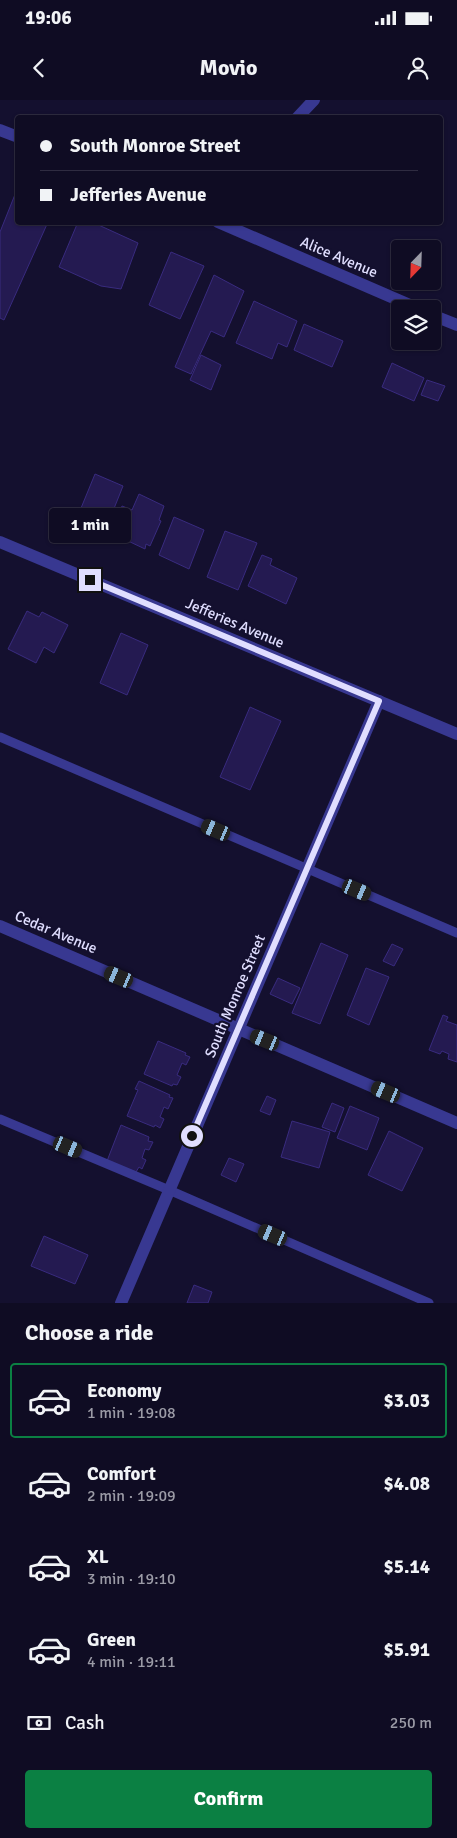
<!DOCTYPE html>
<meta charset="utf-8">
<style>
:root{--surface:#0f0c23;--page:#1d1a30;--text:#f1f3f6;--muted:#9b9ba6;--line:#2f2c41;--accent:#0b8043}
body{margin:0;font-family:Signika,sans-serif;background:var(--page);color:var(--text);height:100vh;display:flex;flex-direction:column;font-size:19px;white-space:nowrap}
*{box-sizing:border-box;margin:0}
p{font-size:16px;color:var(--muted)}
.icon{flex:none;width:28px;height:28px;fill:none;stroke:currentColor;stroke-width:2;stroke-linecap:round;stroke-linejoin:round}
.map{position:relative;height:1203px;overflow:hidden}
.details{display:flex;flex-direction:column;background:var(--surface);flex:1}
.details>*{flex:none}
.hud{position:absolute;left:15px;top:15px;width:428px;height:110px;border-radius:5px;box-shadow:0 1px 4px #0004,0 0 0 1px var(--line);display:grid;align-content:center;height:110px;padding:0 25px;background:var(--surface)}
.needle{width:32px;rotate:203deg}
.tools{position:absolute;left:391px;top:140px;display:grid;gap:10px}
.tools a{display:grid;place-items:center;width:50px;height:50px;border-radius:5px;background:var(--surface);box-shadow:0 1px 4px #0004,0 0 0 1px var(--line);font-size:25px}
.end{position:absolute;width:22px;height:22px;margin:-11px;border:6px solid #e0deff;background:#111;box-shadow:0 0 0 2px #111}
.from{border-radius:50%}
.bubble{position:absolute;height:35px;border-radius:5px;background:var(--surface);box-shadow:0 1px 4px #0004,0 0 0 1px var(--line);font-size:16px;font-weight:700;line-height:35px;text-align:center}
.car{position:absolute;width:15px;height:30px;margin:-15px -8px;border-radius:6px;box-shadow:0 0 4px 1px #0007;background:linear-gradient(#222 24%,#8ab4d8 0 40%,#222 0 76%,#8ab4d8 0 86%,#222 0)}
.hud b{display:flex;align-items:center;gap:18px;height:48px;font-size:19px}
.hud b+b{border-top:1px solid var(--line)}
.hud i{width:12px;height:12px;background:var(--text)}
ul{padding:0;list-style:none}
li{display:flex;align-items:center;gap:15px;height:75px;margin:0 10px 8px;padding:0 15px;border:2px solid transparent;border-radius:5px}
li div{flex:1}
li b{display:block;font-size:19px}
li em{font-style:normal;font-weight:700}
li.active{border-color:var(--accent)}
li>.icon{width:45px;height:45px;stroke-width:1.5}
h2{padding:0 25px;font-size:22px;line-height:60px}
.pay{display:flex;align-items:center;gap:12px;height:55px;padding:0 25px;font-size:19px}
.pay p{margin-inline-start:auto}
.primary-button{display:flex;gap:10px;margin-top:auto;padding:10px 25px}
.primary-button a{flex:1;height:58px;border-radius:5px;background:var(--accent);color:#fff;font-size:20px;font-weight:700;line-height:58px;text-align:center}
.status{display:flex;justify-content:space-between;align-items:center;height:35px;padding:0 25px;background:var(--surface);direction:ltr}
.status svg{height:14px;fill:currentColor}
header{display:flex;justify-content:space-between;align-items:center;height:65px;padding:0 25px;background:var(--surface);font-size:22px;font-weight:700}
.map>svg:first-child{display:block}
</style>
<div class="status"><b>19:06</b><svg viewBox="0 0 49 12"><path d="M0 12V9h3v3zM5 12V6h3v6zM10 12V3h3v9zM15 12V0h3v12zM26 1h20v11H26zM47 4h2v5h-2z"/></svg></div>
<header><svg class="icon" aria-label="back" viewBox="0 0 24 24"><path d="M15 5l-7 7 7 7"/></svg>Movio<svg class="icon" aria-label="person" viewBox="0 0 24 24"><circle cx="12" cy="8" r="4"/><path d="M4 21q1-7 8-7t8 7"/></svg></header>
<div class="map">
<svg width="457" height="1203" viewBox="0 0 457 1203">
<rect width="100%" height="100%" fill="#14102f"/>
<!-- building -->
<g fill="#241a51" stroke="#392b7f">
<path d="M16,92L18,122H48L4,220L0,218V132Z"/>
<path d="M78,122H92L138,143L121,189L101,186L59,167Z"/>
<path d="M171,152L204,166L180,219L149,205Z"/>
<path d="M214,175L244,191L224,237L211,231L191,274L175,267Z"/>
<path d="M254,201L297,221L287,247L278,243L272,259L236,243Z"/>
<path d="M304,224L343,241L332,267L294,250Z"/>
<path d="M201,255L221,265L211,290L190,280Z"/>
<path d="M392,263L424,278L414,301L382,287Z"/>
<path d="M427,280L445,286L438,301L421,295Z"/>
<path d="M95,374L123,386L107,426L103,424L101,429L82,421L84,416L79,413Z"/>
<path d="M139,394L164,406L159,420L161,421L150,446L146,444L145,449L126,440L127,435L113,428L122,406L132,410Z"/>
<path d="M174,417L204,430L189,469L159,455Z"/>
<path d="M225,431L257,443L238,490L207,477Z"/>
<path d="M262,455L272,459L270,465L297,478L286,504L248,486Z"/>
<path d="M27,511L39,517L42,512L68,525L54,553L44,547L36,563L8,549Z"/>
<path d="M121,533L148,545L127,595L100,583Z"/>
<path d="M250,607L281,621L250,690L220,677Z"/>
<path d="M321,843L348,855L320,924L292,913Z"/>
<path d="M392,844L403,849L394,866L383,861Z"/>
<path d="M366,868L389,877L369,925L347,915Z"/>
<path d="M278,878L300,888L292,904L270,894Z"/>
<path d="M443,915L448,917L446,921L457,925V962L448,959L449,954L442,951L440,954L429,950Z"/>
<path d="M158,941L186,953L185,955L190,957L186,965L182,963L177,975L181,977L177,985L173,984L172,986L144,974Z"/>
<path d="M139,981L170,995L169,997L173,998L168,1009L164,1007L160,1017L164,1019L160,1028L155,1025L154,1027L127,1016L138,990L135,989Z"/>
<path d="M267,996L276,1000L270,1015L260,1011Z"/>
<path d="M332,1003L344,1008L335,1032L322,1027Z"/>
<path d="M350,1006L379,1018L367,1050L337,1038Z"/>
<path d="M292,1021L330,1032L319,1068L281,1057Z"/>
<path d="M121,1025L149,1037L148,1041L153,1042L149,1050L145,1049L142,1058L146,1060L142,1069L139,1067L136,1072L107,1061Z"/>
<path d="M389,1031L423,1048L402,1091L368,1075Z"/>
<path d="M229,1058L244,1064L236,1082L221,1075Z"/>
<path d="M44,1136L88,1155L75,1184L31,1166Z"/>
<path d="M194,1185L212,1192L208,1203H187Z"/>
</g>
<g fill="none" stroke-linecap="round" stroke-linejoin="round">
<!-- service -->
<g stroke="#383891" stroke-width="9">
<path d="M0,637L457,833"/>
<path d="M0,1019L169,1090L429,1203"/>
</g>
<!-- minor -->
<g stroke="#383891" stroke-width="12">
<path d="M297,18L314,0"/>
<path d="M0,30L18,37"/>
<path d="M218,122L419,209"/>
<path d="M432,215L457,225"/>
<path d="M0,826L457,1023"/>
<path d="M121,1203L379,601"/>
</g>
<!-- tertiary -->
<path stroke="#383891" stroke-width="12" d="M0,442L457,634"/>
</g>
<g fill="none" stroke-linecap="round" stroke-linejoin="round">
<!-- route -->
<path stroke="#e0deff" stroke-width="6" d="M90,480L379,601L192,1036"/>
</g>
<g text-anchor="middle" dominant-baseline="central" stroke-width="4.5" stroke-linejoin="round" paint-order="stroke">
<!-- street labels -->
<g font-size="15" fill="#e0deff" stroke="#14102f">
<text transform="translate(339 157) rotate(23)">Alice Avenue</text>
<text transform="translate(235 523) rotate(23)">Jefferies Avenue</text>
<text transform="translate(56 832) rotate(23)">Cedar Avenue</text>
<text transform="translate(235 896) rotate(-67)">South Monroe Street</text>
</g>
</g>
</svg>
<div class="tools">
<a><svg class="needle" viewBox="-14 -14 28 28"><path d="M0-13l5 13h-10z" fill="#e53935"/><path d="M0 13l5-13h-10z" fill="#9b9ba6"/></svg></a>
<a><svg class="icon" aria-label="layers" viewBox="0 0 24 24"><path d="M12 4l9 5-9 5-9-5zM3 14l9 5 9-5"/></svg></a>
</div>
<i class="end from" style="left:192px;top:1036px"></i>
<i class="end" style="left:90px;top:480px"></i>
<div class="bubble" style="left:49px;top:408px;width:82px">1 min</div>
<i class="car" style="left:216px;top:730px;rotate:293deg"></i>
<i class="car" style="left:357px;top:790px;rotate:113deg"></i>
<i class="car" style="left:119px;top:877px;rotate:293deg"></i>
<i class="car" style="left:265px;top:940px;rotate:292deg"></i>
<i class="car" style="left:386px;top:992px;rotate:293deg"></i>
<i class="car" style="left:68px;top:1047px;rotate:113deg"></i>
<i class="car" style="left:273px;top:1135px;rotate:293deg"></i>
<div class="hud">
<b><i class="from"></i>South Monroe Street</b>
<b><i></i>Jefferies Avenue</b>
</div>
</div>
<section class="details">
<h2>Choose a ride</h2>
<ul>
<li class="active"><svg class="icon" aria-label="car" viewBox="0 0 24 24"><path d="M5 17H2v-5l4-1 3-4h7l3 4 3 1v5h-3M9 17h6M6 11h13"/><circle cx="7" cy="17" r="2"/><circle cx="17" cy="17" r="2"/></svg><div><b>Economy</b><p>1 min · 19:08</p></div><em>$3.03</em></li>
<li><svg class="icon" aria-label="car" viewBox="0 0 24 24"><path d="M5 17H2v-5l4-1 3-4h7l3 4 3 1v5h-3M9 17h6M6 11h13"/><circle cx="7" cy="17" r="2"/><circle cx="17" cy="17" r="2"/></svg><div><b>Comfort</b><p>2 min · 19:09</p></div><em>$4.08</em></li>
<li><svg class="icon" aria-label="car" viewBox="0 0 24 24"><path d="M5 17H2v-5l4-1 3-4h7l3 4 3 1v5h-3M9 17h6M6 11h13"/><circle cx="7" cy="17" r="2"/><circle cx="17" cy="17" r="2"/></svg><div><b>XL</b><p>3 min · 19:10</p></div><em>$5.14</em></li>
<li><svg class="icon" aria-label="car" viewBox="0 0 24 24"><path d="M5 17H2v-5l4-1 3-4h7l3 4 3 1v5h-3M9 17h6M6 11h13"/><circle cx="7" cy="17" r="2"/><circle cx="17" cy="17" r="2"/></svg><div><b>Green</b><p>4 min · 19:11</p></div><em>$5.91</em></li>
</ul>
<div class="pay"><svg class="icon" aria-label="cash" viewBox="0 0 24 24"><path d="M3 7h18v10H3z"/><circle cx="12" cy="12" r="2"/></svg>Cash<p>250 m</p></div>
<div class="primary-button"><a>Confirm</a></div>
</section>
